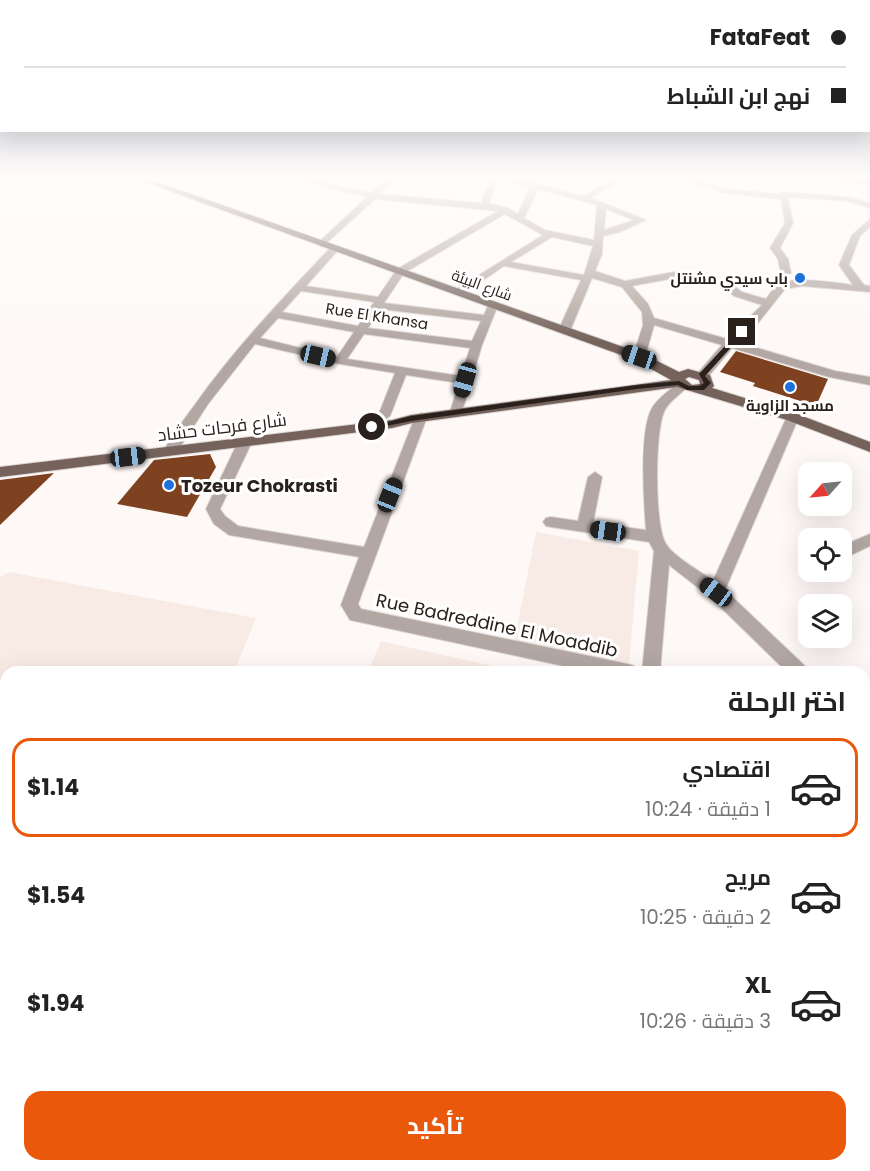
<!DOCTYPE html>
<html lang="ar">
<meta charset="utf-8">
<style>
:root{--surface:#fff;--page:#f6f6f6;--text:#222;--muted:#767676;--line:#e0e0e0;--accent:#ea580c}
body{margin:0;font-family:Poppins,Cairo,sans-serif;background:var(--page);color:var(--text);direction:rtl;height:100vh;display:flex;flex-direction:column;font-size:22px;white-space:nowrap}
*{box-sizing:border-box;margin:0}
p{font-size:20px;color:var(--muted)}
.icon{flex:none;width:33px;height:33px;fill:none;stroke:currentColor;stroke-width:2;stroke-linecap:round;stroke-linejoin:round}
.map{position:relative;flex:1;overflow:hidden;direction:ltr}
.side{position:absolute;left:0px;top:666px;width:870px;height:506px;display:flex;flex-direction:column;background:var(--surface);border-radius:18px 18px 0 0;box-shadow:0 6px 24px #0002;direction:rtl}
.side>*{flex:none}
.hud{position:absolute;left:0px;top:0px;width:870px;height:132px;box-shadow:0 6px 24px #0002;direction:rtl;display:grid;align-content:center;height:132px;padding:0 24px;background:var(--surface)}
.needle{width:39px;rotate:243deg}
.fabs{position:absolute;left:798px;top:462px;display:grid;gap:12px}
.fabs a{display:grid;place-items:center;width:54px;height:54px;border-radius:12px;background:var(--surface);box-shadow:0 6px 24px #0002;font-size:30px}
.end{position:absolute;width:27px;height:27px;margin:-14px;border:8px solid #2a211d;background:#fff;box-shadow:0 0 0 3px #fff}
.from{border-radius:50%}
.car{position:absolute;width:18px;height:36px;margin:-18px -9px;border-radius:8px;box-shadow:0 0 4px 2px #0007;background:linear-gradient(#222 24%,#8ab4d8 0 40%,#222 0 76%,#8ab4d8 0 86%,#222 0)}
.hud b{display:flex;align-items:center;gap:21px;height:57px;font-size:22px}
.hud b+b{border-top:2px solid var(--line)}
.hud i{width:15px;height:15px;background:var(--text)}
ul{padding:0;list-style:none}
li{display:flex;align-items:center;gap:18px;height:99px;margin:0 12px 9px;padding:0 12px;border:3px solid transparent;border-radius:18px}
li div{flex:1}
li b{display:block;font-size:22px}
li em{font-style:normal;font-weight:700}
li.on{border-color:var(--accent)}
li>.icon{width:54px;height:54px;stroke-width:1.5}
h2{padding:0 24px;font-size:27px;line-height:72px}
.cta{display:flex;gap:12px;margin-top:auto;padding:12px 24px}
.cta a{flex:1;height:69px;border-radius:18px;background:var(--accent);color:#fff;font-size:24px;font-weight:700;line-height:69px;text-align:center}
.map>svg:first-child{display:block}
</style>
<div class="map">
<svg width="870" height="1171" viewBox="0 0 870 1171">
<rect width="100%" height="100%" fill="#fef9f7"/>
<!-- built -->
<g fill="#f8ebe5">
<path d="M536,532L639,551L629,665L514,642Z"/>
<path d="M9,572L256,618L234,672H6V840L0,838V577Z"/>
<path d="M381,641L520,672H368Z"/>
<path d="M864,767L870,770V1070L864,1069Z"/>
<path d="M389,1166H516L514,1171H387Z"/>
</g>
<!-- building -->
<g fill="#7e4221">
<path d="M736,351L828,379L816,406L753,386L755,383L720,372Z"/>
<path d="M210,454L216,467L187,517L117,504L154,460Z"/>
<path d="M54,473L0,525V480Z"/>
</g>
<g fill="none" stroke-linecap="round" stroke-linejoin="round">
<defs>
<g id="minor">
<path d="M289,178H303L371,193L388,178H396L380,194L481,203L491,178H499L489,203L508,208L518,214L530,187L500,178L535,183L583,196L614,178H623L591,198L646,220L620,232L603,236L602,254L595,271L625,281L680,271L729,282L742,292L766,299C769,295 773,288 778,285C792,275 836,283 853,285L839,265L852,235L870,219V227L860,236L849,265L864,285L870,286V292L802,286L785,289L758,323L737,342L835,371L870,377V385L829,377L732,348L706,379H698V373L722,345L654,325L645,357L643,359H635L633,357L643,325L642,312L622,287L592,278L570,331L564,334L558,331L581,280L504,266L463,294H455V290L543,235L505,214L404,273L384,303L484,315L489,303L498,305L482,345L461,415L456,416L450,412L459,383L406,375L390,416L384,420L379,419L378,416L395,373L340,364L255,344L208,404L175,455H165L163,452C172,435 183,421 194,406C235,348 283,298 332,246L340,248L306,286L378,297L397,269L498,211L375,199L322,247L317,244L319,242L367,197ZM538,189L597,205L594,240L545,230L524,218ZM606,209L634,220L604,230ZM552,237L593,246L584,275L511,262ZM680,277L722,286L734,296L762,305L727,339L654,318L648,304L632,286ZM301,291L374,302L358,326L282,312ZM380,309L481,321L472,341L368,328ZM278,318L354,332L337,357L260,338ZM364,334L470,348L461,376L347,359Z"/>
<path d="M680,178H692L726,189L779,194L783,192L848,197L870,203V208L847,201L788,197L793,223L780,248L788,259L791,273L786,276L781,273L778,259L770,248L785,223L781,199L725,193Z"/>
<path d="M804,178H859L870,181V185L856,182L808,180Z"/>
<path d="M683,381L689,385C682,394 668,401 664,412C655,431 654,526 666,544C674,557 700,571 713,581L789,412L795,408L801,412L725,590L805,666L808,672H787L710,597L669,565L660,672H642L654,551L649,542L551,527L546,526L543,522L546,518L551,517L578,521L588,477L595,472L602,477L593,523L646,530C644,503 638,425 654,405C661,396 671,389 679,382Z"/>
<path d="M421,413L427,417L358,604L361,609L628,664L634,666L637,672H591L350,620L341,605L359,557L229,535L214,524L206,509L237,444L244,440L251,444L220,509L225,516L238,526L364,547L415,417Z"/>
<path d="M870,534V546L851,555L842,556V546Z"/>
<path d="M864,725L870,727V748L864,746Z"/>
<path d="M864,1057L870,1058V1084L864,1083Z"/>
<path d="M512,1166H542L541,1171H511Z"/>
<path d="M662,1166H691L693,1171H663Z"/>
<path d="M816,1166H845L848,1171H818Z"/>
</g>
<path id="major" d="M134,178H146L643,354L679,372L688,369L710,375L714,386L712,388L797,414L870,442V452L787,420L677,387L412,423L392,428L0,477V467L392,420L411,415L671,380L635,360ZM689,377L699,380L700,384L692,385L685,379Z"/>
</defs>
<!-- minor casing -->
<use href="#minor" stroke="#dcd6d4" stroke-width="2"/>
<!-- major casing -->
<use href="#major" stroke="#dcd6d4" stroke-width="2"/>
<!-- minor -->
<use href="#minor" fill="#b2a7a2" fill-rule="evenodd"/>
<!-- major -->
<use href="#major" fill="#75635b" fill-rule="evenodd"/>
<!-- rail-far1 -->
<path stroke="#473e3a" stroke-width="5" stroke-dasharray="14 7" stroke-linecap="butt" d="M0,689L6,691"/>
<!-- rail -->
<path stroke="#473e3a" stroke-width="7" stroke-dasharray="19 9" stroke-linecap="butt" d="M864,874L870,875"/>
</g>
<!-- sky -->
<linearGradient id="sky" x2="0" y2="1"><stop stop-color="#9ea4b6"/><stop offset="0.52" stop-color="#fffcfb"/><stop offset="1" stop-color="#fffcfb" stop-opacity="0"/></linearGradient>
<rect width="870" height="342" fill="url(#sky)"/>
<!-- route -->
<path fill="#2a211d" d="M740,330L745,332L705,376L711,383L704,390H687L678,385L637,389L411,421L372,429L368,427L411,416L637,385L679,381L689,386H699L704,383L699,374Z"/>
<!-- markers -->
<g fill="#1c71db" stroke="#fff" stroke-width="2">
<circle cx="800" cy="278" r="6"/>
<circle cx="790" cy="387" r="6"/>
<circle cx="169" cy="485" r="6"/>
</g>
<g text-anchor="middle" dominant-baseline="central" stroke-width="6" stroke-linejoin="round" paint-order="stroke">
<!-- far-poi labels -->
<g font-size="15" font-weight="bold" fill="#2a211d" stroke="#fff" text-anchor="end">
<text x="788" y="278">باب سيدي مشنتل</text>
<text x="790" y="405" text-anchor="middle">مسجد الزاوية</text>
</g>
<!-- far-street labels -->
<g font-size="15" fill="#2a211d" stroke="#fff">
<text transform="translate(482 285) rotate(20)">شارع البيئة</text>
<text transform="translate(377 316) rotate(9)">Rue El Khansa</text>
</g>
<!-- street labels -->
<g font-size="18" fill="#2a211d" stroke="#fff">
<text transform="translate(222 427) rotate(-7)">شارع فرحات حشاد</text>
<text transform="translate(497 625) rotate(12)">Rue Badreddine El Moaddib</text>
</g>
<!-- poi labels -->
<g font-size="18" font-weight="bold" fill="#2a211d" stroke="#fff" text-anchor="start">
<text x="181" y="485">Tozeur Chokrasti</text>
</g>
</g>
</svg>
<div class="fabs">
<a><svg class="needle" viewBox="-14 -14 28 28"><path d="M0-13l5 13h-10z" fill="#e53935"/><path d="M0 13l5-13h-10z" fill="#767676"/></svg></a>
<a><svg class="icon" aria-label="locate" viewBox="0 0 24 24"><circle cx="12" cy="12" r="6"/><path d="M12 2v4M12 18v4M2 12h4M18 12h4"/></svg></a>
<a><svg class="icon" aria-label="layers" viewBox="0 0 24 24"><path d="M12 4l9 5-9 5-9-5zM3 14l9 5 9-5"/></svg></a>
</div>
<i class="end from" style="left:372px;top:427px"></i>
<i class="end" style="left:742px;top:332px"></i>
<i class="car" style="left:318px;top:356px;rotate:103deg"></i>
<i class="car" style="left:639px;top:357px;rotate:289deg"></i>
<i class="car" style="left:465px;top:380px;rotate:196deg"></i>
<i class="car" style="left:128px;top:457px;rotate:83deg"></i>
<i class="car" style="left:390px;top:495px;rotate:22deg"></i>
<i class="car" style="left:608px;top:531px;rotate:278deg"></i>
<i class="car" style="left:716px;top:592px;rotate:307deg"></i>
<div class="hud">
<b><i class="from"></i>FataFeat</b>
<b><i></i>نهج ابن الشباط</b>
</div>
<section class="side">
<h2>اختر الرحلة</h2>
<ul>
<li class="on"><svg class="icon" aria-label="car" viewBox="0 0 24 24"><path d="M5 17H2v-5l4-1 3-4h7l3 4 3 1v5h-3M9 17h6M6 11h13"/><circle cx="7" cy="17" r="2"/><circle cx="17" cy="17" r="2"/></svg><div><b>اقتصادي</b><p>1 دقيقة · 10:24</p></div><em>$1.14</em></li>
<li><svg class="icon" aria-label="car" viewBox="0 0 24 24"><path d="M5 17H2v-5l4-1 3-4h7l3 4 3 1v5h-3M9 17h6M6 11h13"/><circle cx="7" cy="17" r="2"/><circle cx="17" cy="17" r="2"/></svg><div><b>مريح</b><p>2 دقيقة · 10:25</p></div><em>$1.54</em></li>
<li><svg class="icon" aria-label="car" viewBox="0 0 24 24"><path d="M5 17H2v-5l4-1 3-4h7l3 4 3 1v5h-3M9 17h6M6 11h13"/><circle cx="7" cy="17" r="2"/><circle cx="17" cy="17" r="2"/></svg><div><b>XL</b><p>3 دقيقة · 10:26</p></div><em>$1.94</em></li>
</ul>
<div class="cta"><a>تأكيد</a></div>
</section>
</div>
